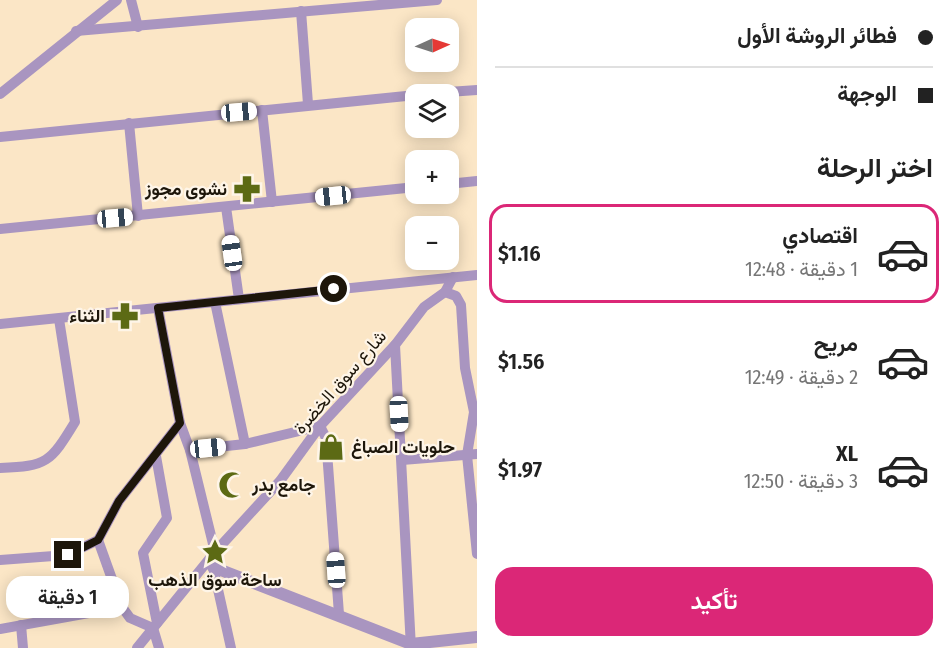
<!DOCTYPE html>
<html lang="ar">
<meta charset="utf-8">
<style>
:root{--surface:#fff;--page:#f6f6f6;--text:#222;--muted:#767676;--line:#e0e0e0;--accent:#db2777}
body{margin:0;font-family:"Fira Sans Condensed",Vazirmatn,sans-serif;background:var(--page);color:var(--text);direction:rtl;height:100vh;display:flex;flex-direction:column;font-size:22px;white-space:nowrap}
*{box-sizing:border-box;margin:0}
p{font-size:20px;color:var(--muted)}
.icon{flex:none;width:33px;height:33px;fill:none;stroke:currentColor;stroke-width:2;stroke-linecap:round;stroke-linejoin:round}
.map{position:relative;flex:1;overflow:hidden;direction:ltr}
.sheet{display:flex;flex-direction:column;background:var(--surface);width:474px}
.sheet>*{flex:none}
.guide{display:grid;align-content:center;height:132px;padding:0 18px;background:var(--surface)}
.needle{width:39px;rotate:87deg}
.tools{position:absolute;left:405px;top:18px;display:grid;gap:12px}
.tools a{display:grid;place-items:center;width:54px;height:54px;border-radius:12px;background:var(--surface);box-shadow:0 3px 15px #0003;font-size:30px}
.end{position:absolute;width:27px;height:27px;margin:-14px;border:8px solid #1d160a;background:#fff;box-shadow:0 0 0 3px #fff}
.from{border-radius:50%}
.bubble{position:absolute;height:42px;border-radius:18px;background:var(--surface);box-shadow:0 3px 15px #0003;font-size:20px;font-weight:600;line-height:42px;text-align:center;direction:rtl}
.car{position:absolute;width:18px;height:36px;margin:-18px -9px;border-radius:8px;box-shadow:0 0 4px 2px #0007;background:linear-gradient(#fff 24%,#345 0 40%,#fff 0 76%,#345 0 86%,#fff 0)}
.guide b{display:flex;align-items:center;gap:21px;height:57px;font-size:22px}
.guide b+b{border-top:2px solid var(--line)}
.guide i{width:15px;height:15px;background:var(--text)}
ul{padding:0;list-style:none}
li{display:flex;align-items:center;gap:18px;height:99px;margin:0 12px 9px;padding:0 6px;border:3px solid transparent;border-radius:18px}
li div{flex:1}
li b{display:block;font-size:22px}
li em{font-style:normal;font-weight:600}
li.active{border-color:var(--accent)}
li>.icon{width:54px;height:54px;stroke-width:1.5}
h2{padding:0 18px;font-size:27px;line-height:72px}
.action{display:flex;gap:12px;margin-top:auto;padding:12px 18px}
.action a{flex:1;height:69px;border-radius:18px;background:var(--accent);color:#fff;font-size:24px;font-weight:600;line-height:69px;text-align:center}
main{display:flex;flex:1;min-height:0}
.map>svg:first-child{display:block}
</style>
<main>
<section class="sheet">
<div class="guide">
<b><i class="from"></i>فطائر الروشة الأول</b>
<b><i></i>الوجهة</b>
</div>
<h2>اختر الرحلة</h2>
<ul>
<li class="active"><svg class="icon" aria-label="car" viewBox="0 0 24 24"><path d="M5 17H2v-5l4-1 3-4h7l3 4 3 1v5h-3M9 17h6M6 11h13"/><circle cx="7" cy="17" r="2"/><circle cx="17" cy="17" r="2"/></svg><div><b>اقتصادي</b><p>1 دقيقة · 12:48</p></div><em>$1.16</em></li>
<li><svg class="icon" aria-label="car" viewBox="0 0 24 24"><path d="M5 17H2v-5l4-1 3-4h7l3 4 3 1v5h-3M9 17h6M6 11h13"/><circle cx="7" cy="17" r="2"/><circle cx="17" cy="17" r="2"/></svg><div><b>مريح</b><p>2 دقيقة · 12:49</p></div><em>$1.56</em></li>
<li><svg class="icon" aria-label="car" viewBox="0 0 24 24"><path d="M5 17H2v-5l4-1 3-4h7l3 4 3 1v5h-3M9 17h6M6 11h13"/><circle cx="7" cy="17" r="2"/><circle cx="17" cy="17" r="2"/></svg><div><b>XL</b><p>3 دقيقة · 12:50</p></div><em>$1.97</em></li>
</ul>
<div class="action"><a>تأكيد</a></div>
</section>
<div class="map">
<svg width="477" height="648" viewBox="0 0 477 648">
<rect width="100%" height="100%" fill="#fbe6c6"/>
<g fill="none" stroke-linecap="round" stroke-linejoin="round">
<!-- minor -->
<g stroke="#a995c0" stroke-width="10">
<path d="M131,0L138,27"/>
<path d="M301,11L308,104"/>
<path d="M76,31L437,0"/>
<path d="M0,94L117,0"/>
<path d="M420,94L477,90"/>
<path d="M262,110L272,202"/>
<path d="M129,123L138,216"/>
<path d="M0,137L416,95"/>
<path d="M448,184L477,181"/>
<path d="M226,207L239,299"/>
<path d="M0,229L416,187"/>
<path d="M445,292L456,296L461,305L465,368L474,412L467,455L477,554"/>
<path d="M215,302L245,444"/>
<path d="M158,308L180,423L190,450L215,552L213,567L231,648"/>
<path d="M0,324L477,275"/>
<path d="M395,345L411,648"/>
<path d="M190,450L245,444L320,426L326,438L339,614"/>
<path d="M156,456L167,518L143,553L157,623"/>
<path d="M402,460L477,454"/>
<path d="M0,468C47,466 50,463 75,422L59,319"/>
<path d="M98,540L122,607"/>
<path d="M0,560L67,555L98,540L119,501L180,423"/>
<path d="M21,625L23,648"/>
<path d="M0,629L122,607L130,618L153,628L159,648"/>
<path d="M137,648L215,552L280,481L320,426L395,345L424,307L445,292L453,277"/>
</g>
<!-- tertiary -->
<path stroke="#a995c0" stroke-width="12" d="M213,567L411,644L477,637"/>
</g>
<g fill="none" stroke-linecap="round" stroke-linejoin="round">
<!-- route -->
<path stroke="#1d160a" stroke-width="8" d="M68,555L98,540L119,501L180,423L158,308L334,289"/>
</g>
<!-- icons -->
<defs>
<symbol id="pharmacy-bare" viewBox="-9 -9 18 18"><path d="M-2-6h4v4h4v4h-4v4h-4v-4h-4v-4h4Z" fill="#5c6a14" stroke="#fef5e8" stroke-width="2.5" paint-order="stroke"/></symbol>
<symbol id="shop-bare" viewBox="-9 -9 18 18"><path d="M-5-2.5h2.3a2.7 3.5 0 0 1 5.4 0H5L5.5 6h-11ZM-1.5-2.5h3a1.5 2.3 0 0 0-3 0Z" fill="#5c6a14" stroke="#fef5e8" stroke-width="2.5" paint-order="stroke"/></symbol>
<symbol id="mosque-bare" viewBox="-9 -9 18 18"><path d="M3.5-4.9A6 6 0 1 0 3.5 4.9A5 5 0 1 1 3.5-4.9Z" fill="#5c6a14" stroke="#fef5e8" stroke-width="2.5" paint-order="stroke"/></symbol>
<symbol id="sight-bare" viewBox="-9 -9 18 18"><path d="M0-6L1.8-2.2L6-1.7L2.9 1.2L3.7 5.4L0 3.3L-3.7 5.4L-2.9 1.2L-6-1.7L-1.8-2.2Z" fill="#5c6a14" stroke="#fef5e8" stroke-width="2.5" paint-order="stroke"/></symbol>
</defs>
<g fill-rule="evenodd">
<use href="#pharmacy-bare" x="228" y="170" width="38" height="38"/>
<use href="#pharmacy-bare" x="106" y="297" width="38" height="38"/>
<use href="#shop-bare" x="312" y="428" width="38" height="38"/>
<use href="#mosque-bare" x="213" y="466" width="38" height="38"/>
<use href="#sight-bare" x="196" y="533" width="38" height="38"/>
</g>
<g text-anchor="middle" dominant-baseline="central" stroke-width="4.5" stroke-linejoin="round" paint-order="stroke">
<!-- poi labels -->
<g font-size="18" font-weight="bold" fill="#1d160a" stroke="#fef5e8" text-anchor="end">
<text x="227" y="189">نشوى مجوز</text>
<text x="105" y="316">الثناء</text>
<text x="351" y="447" text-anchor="start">حلويات الصباغ</text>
<text x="252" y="485" text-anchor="start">جامع بدر</text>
<text x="215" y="580" text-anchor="middle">ساحة سوق الذهب</text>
</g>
<!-- street labels -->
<g font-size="18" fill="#1d160a" stroke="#fef5e8">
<text transform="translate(340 382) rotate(-49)">شارع سوق الخضرة</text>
</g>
</g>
</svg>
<div class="tools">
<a><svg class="needle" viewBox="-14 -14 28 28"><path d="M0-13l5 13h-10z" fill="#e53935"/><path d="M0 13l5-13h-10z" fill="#767676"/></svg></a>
<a><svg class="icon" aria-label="layers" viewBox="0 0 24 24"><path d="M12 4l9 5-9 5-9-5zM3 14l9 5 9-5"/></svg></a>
<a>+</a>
<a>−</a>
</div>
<i class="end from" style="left:334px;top:289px"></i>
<i class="end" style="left:68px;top:555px"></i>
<div class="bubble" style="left:6px;top:576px;width:123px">1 دقيقة</div>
<i class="car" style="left:239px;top:112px;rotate:85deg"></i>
<i class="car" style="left:333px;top:196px;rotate:264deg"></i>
<i class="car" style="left:115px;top:218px;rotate:85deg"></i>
<i class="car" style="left:232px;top:253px;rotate:352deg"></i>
<i class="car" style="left:399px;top:414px;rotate:177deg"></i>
<i class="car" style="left:208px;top:448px;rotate:84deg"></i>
<i class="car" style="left:336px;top:570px;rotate:356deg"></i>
</div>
</main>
